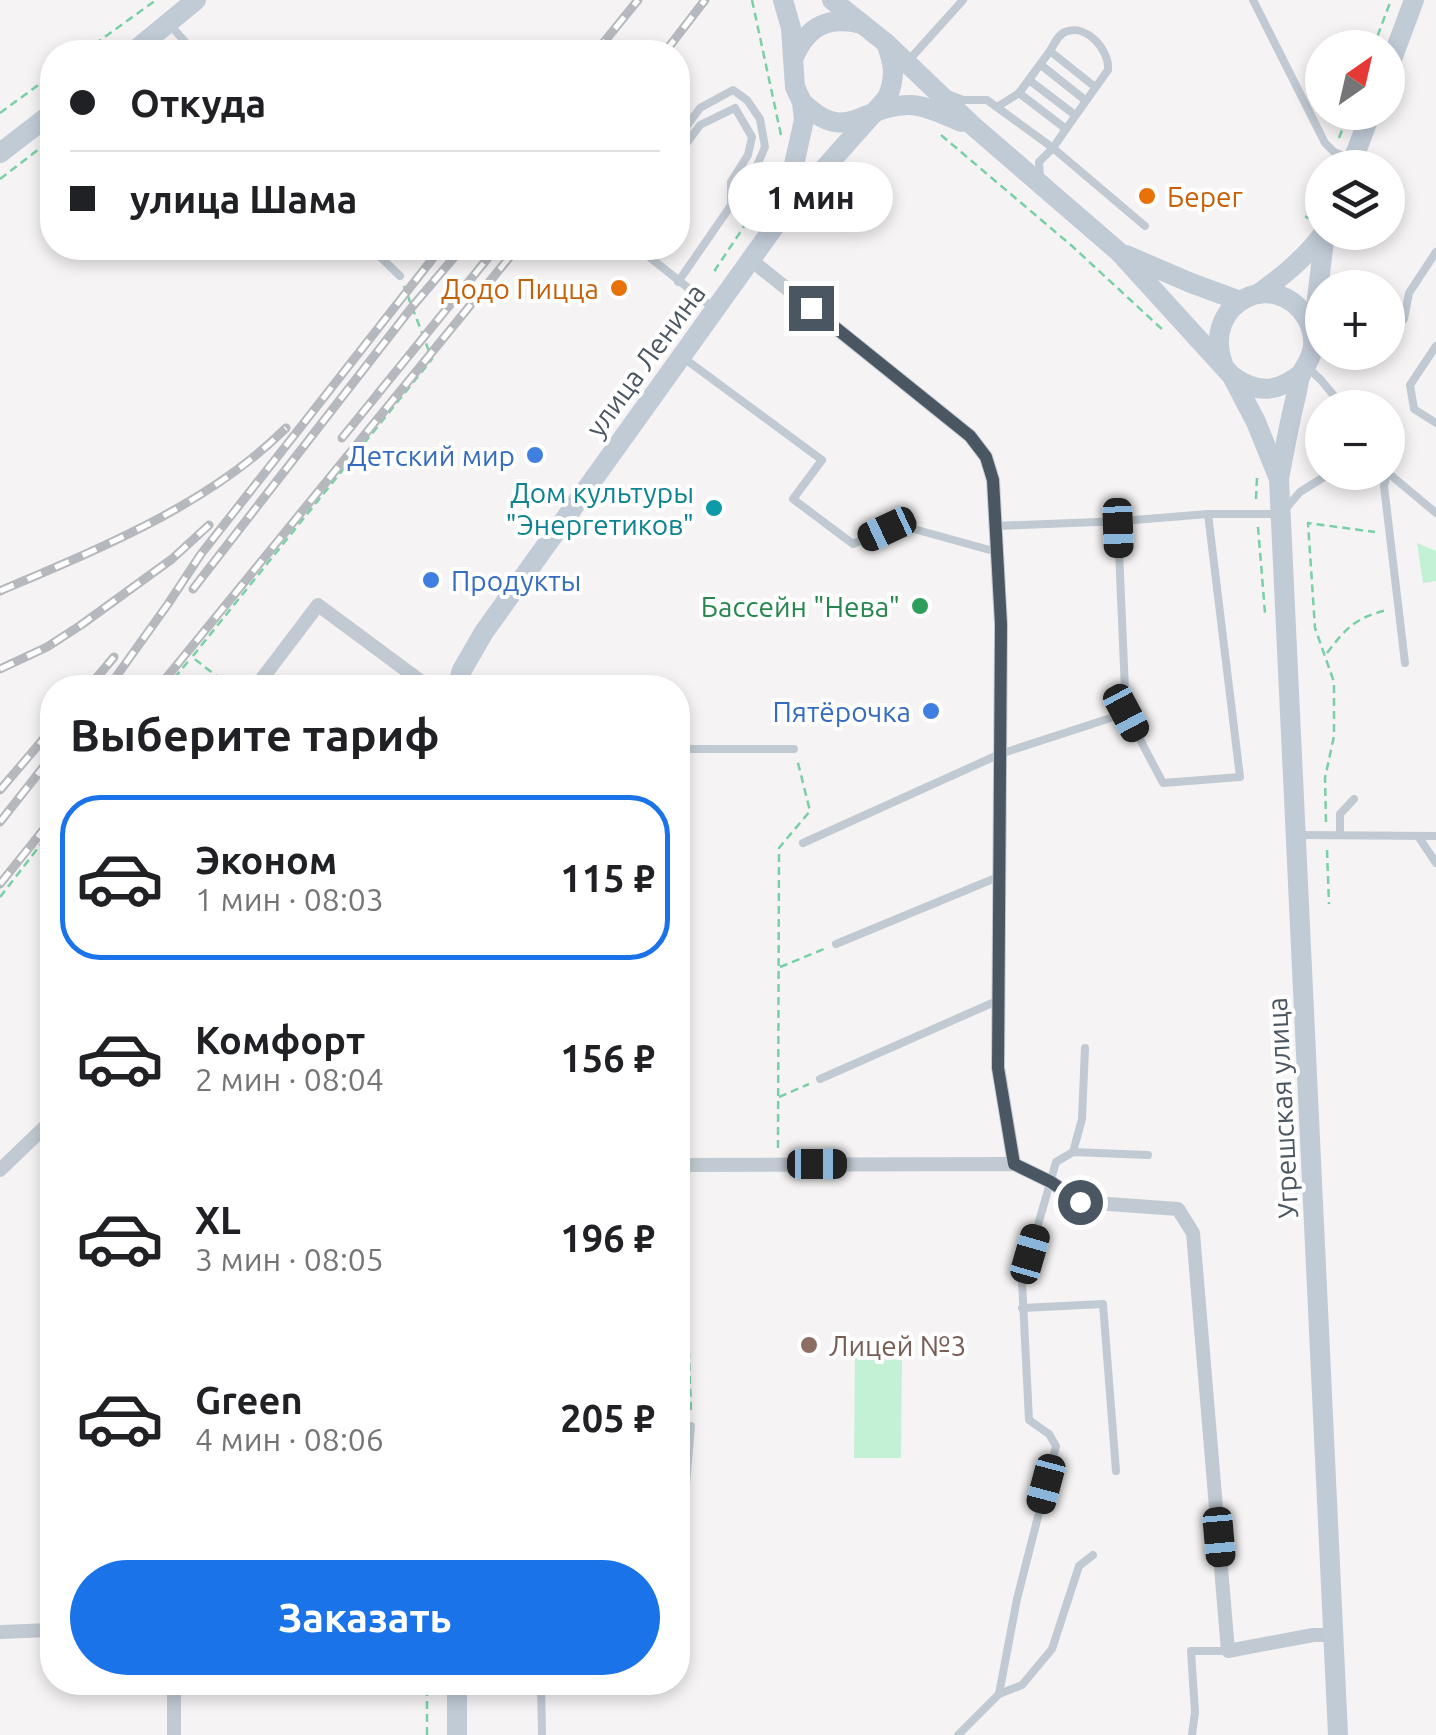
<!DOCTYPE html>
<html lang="ru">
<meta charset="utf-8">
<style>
:root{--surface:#fff;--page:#f2f2f2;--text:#202124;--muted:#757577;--line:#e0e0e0;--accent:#1a73e8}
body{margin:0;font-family:Ubuntu,sans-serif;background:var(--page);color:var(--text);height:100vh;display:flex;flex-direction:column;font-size:38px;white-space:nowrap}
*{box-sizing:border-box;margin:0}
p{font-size:32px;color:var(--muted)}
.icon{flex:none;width:55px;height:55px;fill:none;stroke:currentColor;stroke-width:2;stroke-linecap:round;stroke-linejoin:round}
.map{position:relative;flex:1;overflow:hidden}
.side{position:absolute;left:40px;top:675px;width:650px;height:1020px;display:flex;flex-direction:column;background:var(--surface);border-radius:40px;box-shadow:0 5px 15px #0003}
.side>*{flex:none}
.top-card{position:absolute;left:40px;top:40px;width:650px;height:220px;border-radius:40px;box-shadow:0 5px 15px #0003;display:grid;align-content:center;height:220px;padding:0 30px;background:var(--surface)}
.needle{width:65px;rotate:34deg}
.tools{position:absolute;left:1305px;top:30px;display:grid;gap:20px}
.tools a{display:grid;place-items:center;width:100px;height:100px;border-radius:50%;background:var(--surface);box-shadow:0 5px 15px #0003;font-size:50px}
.end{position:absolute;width:45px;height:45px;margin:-22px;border:12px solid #4a5661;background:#fff;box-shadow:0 0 0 5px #fff}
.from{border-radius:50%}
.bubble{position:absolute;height:70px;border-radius:35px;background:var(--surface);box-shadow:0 5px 15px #0003;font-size:32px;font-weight:700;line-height:70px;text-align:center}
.car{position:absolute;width:30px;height:60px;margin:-30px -15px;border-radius:12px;box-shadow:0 0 8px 2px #0007;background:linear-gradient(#222 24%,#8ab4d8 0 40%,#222 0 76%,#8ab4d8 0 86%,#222 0)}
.top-card b{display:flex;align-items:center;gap:35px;height:95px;font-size:38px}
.top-card b+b{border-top:2px solid var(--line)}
.top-card i{width:25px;height:25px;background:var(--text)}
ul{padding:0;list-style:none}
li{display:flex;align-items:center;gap:30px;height:165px;margin:0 20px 15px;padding:0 10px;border:5px solid transparent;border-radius:40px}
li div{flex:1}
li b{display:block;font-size:38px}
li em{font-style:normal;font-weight:700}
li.active{border-color:var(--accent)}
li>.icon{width:90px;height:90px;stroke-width:1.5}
h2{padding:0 30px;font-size:45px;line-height:120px}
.primary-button{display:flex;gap:20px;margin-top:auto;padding:20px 30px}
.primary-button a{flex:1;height:115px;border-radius:60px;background:var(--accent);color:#fff;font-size:40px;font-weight:700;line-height:115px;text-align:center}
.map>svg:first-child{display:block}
</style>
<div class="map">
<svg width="1436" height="1735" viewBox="0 0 1436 1735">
<rect width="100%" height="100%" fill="#f5f3f3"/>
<!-- green -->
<g fill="#c3f1d5">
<path d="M1417,543L1436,551V581L1423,583Z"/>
<path d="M855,1354H902L901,1458H854Z"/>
</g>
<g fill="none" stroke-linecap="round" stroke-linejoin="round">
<!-- path -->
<g stroke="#7ad0a6" stroke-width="2.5" stroke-dasharray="8 5" stroke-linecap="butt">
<path d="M752,0L781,135"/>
<path d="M1373,48L1391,0"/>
<path d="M84,52L156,0"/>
<path d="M0,113L52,75"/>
<path d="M941,135L1072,246L1164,331"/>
<path d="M1339,138L1349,112"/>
<path d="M0,179L52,139"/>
<path d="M1312,220L1306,217L1322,179"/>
<path d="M1346,232L1349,234"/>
<path d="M716,271L715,270L743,228L773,165"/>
<path d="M1256,499L1257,477"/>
<path d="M1258,527L1265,613"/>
<path d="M1327,653C1346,628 1355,618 1387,610"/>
<path d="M166,688L191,658"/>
<path d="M232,688L192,657L432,359L404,286"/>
<path d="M1326,822L1325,778L1334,736V682L1315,628L1308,523L1375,532"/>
<path d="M1327,850L1329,904"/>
<path d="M0,897L52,830"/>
<path d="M780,967L824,949"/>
<path d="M779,1097L809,1084"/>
<path d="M778,1148L779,848L810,811L797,759"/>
<path d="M683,1181L691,1413"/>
<path d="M427,1735V1682"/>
</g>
<!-- lane -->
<g stroke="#c1cad2" stroke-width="8">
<path d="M1253,0L1325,143L1334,152L1353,160"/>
<path d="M171,26L194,52"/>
<path d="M1050,51C1054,44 1058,35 1065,32C1087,23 1110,51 1108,70L1066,129"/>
<path d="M909,60L963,0"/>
<path d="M1041,65L1085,100"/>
<path d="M1029,80L1075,115"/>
<path d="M1019,93L1050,51L1095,87"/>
<path d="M950,95L963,100H987L1053,148L1039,162L1040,178"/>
<path d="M997,107L1019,93L1066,129L1053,148L1145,226"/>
<path d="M678,138L700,108L733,90L747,100L760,119L765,147L754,172L678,282"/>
<path d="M678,155L700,125L735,108L752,137L748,155L731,182V205"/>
<path d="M371,248L400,276"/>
<path d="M638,248L712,307"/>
<path d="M1388,315L1404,319L1409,293L1436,252"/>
<path d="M1436,346L1410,385L1414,409L1436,423"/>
<path d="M685,359L822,460L793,499L853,544L887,529L903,526L997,552"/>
<path d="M1307,367L1321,380L1344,408"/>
<path d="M1387,472L1436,513"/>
<path d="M1387,473L1384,486L1405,663"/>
<path d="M996,526L1122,521"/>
<path d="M1126,713L1118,528L1122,521L1208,514H1281L1300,492L1332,472"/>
<path d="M678,749H794"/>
<path d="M1296,835L1436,836"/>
<path d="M1340,835V814L1354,799"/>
<path d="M1418,836L1436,863"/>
<path d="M803,843L1000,754L1126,713L1163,783L1240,777L1208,514"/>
<path d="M836,944L998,877"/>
<path d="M820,1079L999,1000"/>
<path d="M678,1104L683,1164"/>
<path d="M1073,1152L1082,1119L1085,1048"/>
<path d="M1022,1308L1103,1304L1116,1471"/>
<path d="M678,1425L691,1426L686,1484L678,1485"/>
<path d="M541,1682L542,1735"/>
<path d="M999,1694L1022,1685L1052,1649L1079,1566L1093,1555"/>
<path d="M958,1735L999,1694L1017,1599L1056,1446L1049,1434L1029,1420L1022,1281L1056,1162L1073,1152L1148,1155"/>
<path d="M1192,1735L1195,1712L1191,1651H1227"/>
</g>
<!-- street -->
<g stroke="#c1cad2" stroke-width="14">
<path d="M751,260L970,436L986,457L993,480L1001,625L998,1067L1014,1164"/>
<path d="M255,688L318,605L430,688"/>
<path d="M678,1165L1014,1164L1051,1182L1080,1202L1178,1209L1193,1233L1228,1651L1313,1635H1334"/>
<path d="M0,1170L52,1120"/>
<path d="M0,1632L52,1630"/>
<path d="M174,1735V1682"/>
</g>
<!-- secondary -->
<g stroke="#c1cbd6" stroke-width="20">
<path d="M832,0L886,43L972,125L1119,252L1232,376L1256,422L1279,479"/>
<path d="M133,52L196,0"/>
<path d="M794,57C808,25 829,16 862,24"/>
<path d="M1388,70L1414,0"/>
<path d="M802,102C848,147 862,104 910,105C926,105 946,116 962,122"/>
<path d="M0,153L52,113"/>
<path d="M1350,168L1371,112"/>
<path d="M783,214L804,120L802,102L795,87L791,28L783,0"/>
<path d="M1126,255L1191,283L1240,301"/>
<path d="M1258,294C1283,276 1304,259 1323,234"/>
<path d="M1313,332L1325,232"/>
<path d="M1223,364C1201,303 1274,267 1306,317C1311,326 1314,336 1313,346C1312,358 1306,364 1301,374C1298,381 1298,389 1296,396C1289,424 1284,452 1279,479L1338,1735"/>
<path d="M1232,376C1258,394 1277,393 1302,373"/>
<path d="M457,688L462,670L484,632L782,216L887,98C896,77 894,64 886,43"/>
<path d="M457,1682V1735"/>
</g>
<defs>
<g id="rail">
<path d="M596,52L638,0"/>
<path d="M665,52L705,0"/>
<path d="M342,438L496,248"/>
<path d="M193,589L412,307L462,248"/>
<path d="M0,591C98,549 209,505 286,428"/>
<path d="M0,669L47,647L81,625L172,559L209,525"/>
<path d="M88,688L114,657"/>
<path d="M108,688L168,604L201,554L441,248"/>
<path d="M158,688L517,248"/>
<path d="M0,790L52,729"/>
<path d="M0,822L52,756"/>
<path d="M0,884L52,819"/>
</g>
</defs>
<!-- rail casing -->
<use href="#rail" stroke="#b5b8bd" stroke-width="9"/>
<!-- rail -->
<use href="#rail" stroke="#fff" stroke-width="5" stroke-dasharray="15" stroke-linecap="butt"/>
</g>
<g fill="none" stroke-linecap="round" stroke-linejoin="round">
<!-- route -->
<path stroke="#4a5661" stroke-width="12" d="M811,308L970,436L986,457L993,480L1001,624L998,1068L1014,1164L1051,1182L1080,1202"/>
</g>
<!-- markers -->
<g fill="#e8710a" stroke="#fff" stroke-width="4">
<circle cx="1147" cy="196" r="10"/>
<circle cx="619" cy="288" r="10"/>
</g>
<g fill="#3f7fe0" stroke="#fff" stroke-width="4">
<circle cx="535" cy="455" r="10"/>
<circle cx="431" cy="580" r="10"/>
<circle cx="931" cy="711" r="10"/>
</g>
<circle fill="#0f9aa8" stroke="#fff" stroke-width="4" cx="714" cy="508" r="10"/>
<circle fill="#2e9e5b" stroke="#fff" stroke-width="4" cx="920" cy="606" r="10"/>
<circle fill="#8d6e63" stroke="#fff" stroke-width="4" cx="809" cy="1345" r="10"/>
<g text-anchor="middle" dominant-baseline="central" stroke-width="8" stroke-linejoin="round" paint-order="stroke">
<!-- food labels -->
<g font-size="28" fill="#c56008" stroke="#fff" text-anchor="start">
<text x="1167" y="196">Берег</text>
<text x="599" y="288" text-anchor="end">Додо Пицца</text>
</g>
<!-- street labels -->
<g font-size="28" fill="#4a5661" stroke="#fff">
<text transform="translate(645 360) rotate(-54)">улица Ленина</text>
<text transform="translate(1282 1108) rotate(-93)">Угрешская улица</text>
</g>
<!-- shop labels -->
<g font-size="28" fill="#366cbe" stroke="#fff" text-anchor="end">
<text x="515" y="455">Детский мир</text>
<text x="451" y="580" text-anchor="start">Продукты</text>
<text x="911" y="711">Пятёрочка</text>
</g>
<!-- culture labels -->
<g font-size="28" fill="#0d838f" stroke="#fff" text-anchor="end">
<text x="694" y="492">Дом культуры<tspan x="694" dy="32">"Энергетиков"</tspan></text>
</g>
<!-- leisure labels -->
<g font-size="28" fill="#27864d" stroke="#fff" text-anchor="end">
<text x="900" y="606">Бассейн "Нева"</text>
</g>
<!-- education labels -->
<g font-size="28" fill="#785e54" stroke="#fff" text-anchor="start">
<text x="829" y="1345">Лицей №3</text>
</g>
</g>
</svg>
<div class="tools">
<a><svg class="needle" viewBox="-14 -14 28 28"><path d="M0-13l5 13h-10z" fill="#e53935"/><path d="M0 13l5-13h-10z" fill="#757577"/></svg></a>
<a><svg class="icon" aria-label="layers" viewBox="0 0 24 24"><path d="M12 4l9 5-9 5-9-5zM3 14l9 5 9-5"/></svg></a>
<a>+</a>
<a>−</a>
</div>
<i class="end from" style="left:1080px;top:1202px"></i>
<i class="end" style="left:811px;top:308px"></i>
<div class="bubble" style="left:728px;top:162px;width:165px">1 мин</div>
<i class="car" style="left:1118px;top:528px;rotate:178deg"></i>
<i class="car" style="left:887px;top:529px;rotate:245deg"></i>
<i class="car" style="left:1126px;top:713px;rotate:152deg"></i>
<i class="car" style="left:817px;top:1164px;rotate:90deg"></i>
<i class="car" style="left:1030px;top:1254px;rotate:16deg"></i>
<i class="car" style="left:1046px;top:1484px;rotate:195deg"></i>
<i class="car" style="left:1219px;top:1537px;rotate:175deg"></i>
<div class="top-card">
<b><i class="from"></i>Откуда</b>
<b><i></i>улица Шама</b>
</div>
<section class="side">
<h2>Выберите тариф</h2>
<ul>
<li class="active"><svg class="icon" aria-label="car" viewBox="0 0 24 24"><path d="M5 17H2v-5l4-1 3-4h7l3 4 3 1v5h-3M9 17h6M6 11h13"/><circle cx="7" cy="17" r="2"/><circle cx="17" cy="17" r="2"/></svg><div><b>Эконом</b><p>1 мин · 08:03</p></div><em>115 ₽</em></li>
<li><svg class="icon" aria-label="car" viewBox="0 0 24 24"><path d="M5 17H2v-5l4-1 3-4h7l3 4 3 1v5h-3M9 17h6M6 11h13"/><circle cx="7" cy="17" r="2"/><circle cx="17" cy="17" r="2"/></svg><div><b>Комфорт</b><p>2 мин · 08:04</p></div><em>156 ₽</em></li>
<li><svg class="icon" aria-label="car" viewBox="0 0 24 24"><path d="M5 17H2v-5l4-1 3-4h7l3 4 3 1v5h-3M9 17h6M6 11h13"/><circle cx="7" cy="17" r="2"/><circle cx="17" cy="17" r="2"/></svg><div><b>XL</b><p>3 мин · 08:05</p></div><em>196 ₽</em></li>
<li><svg class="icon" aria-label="car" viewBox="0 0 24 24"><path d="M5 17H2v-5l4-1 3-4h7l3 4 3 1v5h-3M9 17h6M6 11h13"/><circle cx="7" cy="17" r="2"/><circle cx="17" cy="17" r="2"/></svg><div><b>Green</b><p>4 мин · 08:06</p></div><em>205 ₽</em></li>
</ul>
<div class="primary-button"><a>Заказать</a></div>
</section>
</div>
